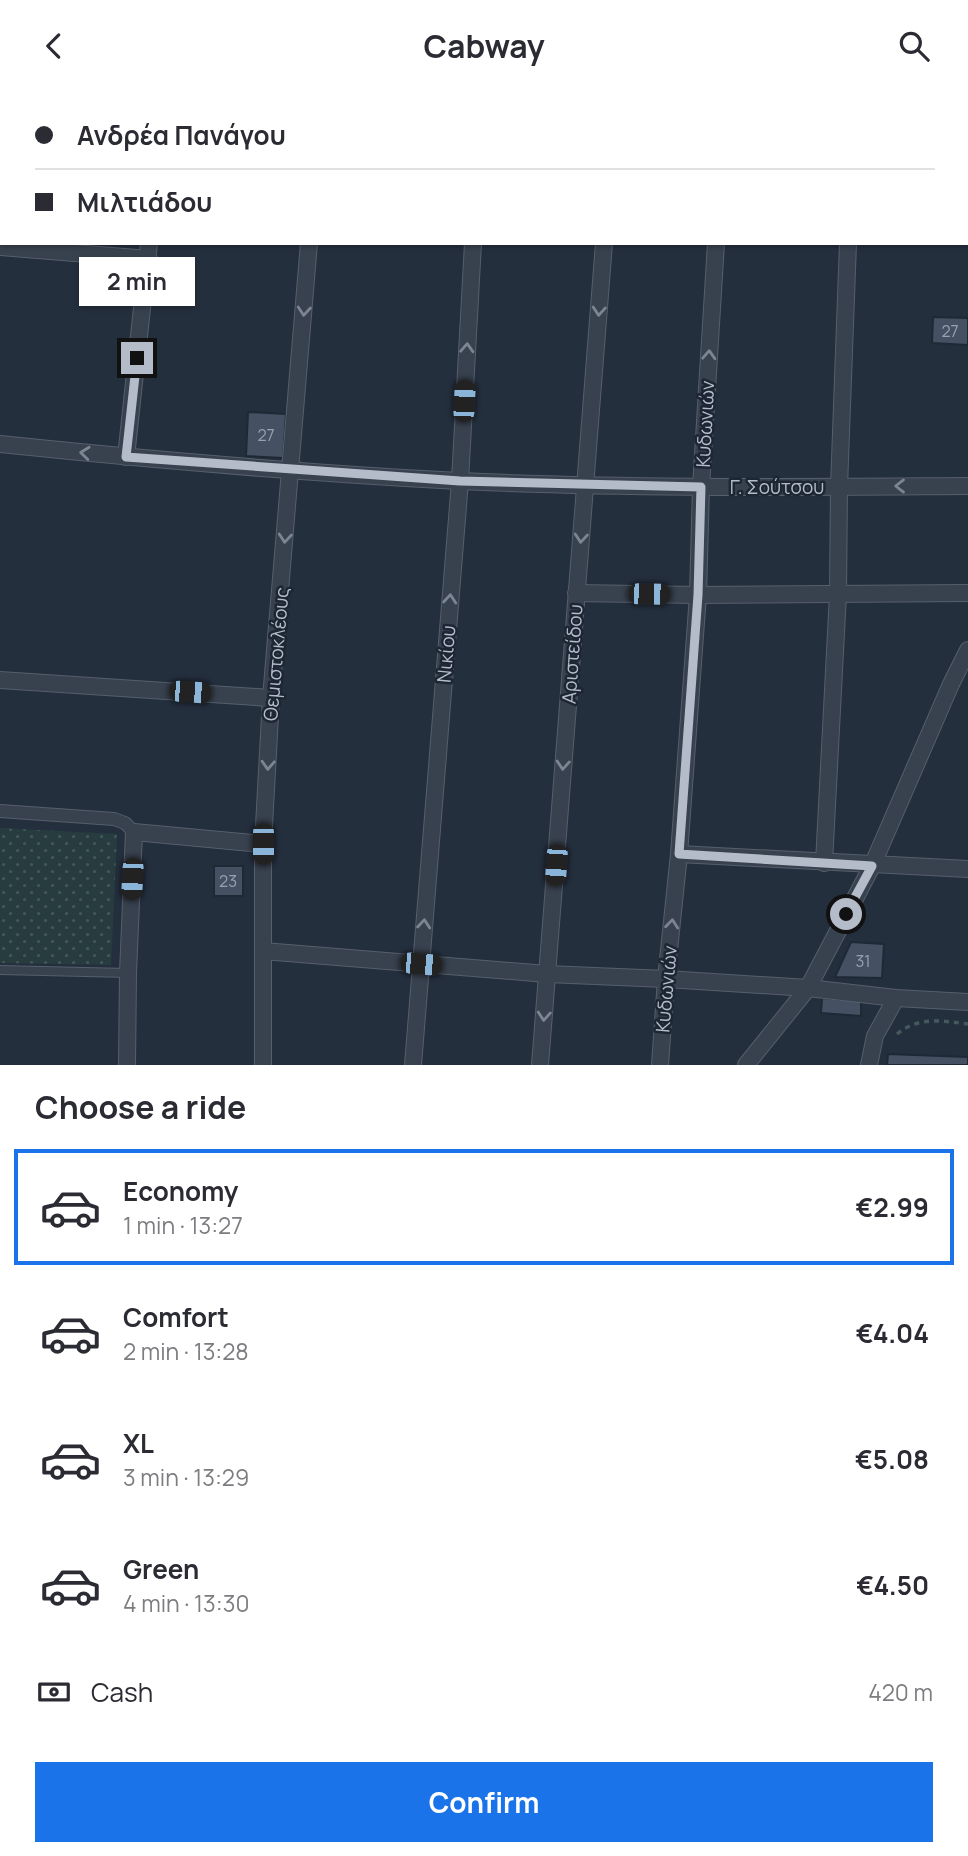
<!DOCTYPE html>
<meta charset="utf-8">
<style>
:root{--surface:#fff;--page:#f2f2f3;--text:#2b2b33;--muted:#7c7c81;--line:#e1e1e2;--accent:#1a73e8}
body{margin:0;font-family:Manrope,sans-serif;background:var(--page);color:var(--text);height:100vh;display:flex;flex-direction:column;font-size:26px;white-space:nowrap}
*{box-sizing:border-box;margin:0}
p{font-size:23px;color:var(--muted)}
.icon{flex:none;width:38px;height:38px;fill:none;stroke:currentColor;stroke-width:2;stroke-linecap:round;stroke-linejoin:round}
.map{position:relative;height:974px;overflow:hidden}
.panel{display:flex;flex-direction:column;background:var(--surface);flex:1}
.panel>*{flex:none}
.top-card{position:absolute;left:0px;top:0px;width:970px;height:154px;box-shadow:0 2px 5px #0004;display:grid;align-content:center;height:154px;padding:0 35px;background:var(--surface)}
.end{position:absolute;width:32px;height:32px;margin:-16px;border:9px solid #b4bcc9;background:#111;box-shadow:0 0 0 4px #111}
.from{border-radius:50%}
.bubble{position:absolute;height:49px;border-radius:0px;background:var(--surface);box-shadow:0 2px 5px #0004;font-size:23px;font-weight:700;line-height:49px;text-align:center}
.car{position:absolute;width:21px;height:42px;margin:-21px -10px;border-radius:9px;box-shadow:0 0 5px 2px #0007;background:linear-gradient(#222 24%,#8ab4d8 0 40%,#222 0 76%,#8ab4d8 0 86%,#222 0)}
.top-card b{display:flex;align-items:center;gap:24px;height:66px;font-size:26px}
.top-card b+b{border-top:2px solid var(--line)}
.top-card i{width:18px;height:18px;background:var(--text)}
ul{padding:0;list-style:none}
li{display:flex;align-items:center;gap:21px;height:116px;margin:0 14px 10px;padding:0 21px;border:4px solid transparent;border-radius:0px}
li div{flex:1}
li b{display:block;font-size:26px}
li em{font-style:normal;font-weight:700}
li.current{border-color:var(--accent)}
li>.icon{width:63px;height:63px;stroke-width:1.5}
h2{padding:0 35px;font-size:32px;line-height:84px}
.pay{display:flex;align-items:center;gap:18px;height:77px;padding:0 35px;font-size:26px}
.pay p{margin-inline-start:auto}
.action{display:flex;gap:14px;margin-top:auto;padding:14px 35px}
.action a{flex:1;height:80px;border-radius:0px;background:var(--accent);color:#fff;font-size:28px;font-weight:700;line-height:80px;text-align:center}
header{display:flex;justify-content:space-between;align-items:center;height:91px;padding:0 35px;background:var(--surface);font-size:32px;font-weight:700}
.map>svg:first-child{display:block}
</style>
<header><svg class="icon" aria-label="back" viewBox="0 0 24 24"><path d="M15 5l-7 7 7 7"/></svg>Cabway<svg class="icon" aria-label="search" viewBox="0 0 24 24"><circle cx="10" cy="10" r="6"/><path d="M15 15l6 6"/></svg></header>
<div class="map">
<svg width="968" height="974" viewBox="0 0 968 974">
<defs>
<pattern id="park-dots" width="8" height="8" patternUnits="userSpaceOnUse" patternTransform="scale(1.75)"><rect width="8" height="8" fill="#263c3f"/><path d="M2 2h.1M6 6h.1" fill="none" stroke="#435659" stroke-width="1.8" stroke-linecap="round"/></pattern>
</defs>
<rect width="100%" height="100%" fill="#242f3e"/>
<!-- park -->
<path fill="url(#park-dots)" d="M0,737L117,743L111,874L0,872Z"/>
<!-- building -->
<g fill="#455162" stroke="#1f2835" stroke-width="2">
<path d="M933,226L968,227V254L932,252Z"/>
<path d="M248,321L286,323L283,367L246,365Z"/>
<rect x="214" y="775" width="29" height="30"/>
<path d="M851,851L884,853L882,887L835,886Z"/>
<path d="M822,907L861,910V925L821,922Z"/>
<path d="M888,963L968,966V974H887Z"/>
</g>
<g fill="none" stroke-linecap="round" stroke-linejoin="round">
<defs>
<path id="service" d="M0,879L128,882"/>
<path id="pedestrian" d="M0,720L114,728L125,732L134,741"/>
<g id="minor">
<path d="M160,2V0"/>
<path d="M323,2V0"/>
<path d="M483,2L484,0"/>
<path d="M615,2L616,0"/>
<path d="M726,2V0"/>
<path d="M854,2V0"/>
<path d="M0,156L149,168"/>
<path d="M0,353C153,369 306,382 459,390C629,398 799,396 968,395"/>
<path d="M126,366L149,152"/>
<path d="M576,502L698,504L968,502"/>
<path d="M0,589L271,607"/>
<path d="M679,763L968,778"/>
<path d="M824,772L838,503L839,396L848,152"/>
<path d="M263,860L547,883L666,888L808,897L896,907L968,911"/>
<path d="M127,974L128,882L134,741L263,753"/>
<path d="M263,974V753L271,607L309,152"/>
<path d="M413,974L460,390L473,152"/>
<path d="M540,974L604,152"/>
<path d="M660,974L666,888L679,763L698,504L701,396L716,152"/>
<path d="M746,974L808,897L872,775L951,593L968,559"/>
<path d="M869,974L875,945L896,907"/>
</g>
<path id="tertiary" d="M0,34H2"/>
</defs>
<!-- service casing -->
<use href="#service" stroke="#565f6c" stroke-width="10"/>
<!-- pedestrian casing -->
<use href="#pedestrian" stroke="#565f6c" stroke-width="14"/>
<!-- minor casing -->
<use href="#minor" stroke="#565f6c" stroke-width="18"/>
<!-- tertiary casing -->
<use href="#tertiary" stroke="#565f6c" stroke-width="21"/>
<!-- path -->
<path stroke="#44595c" stroke-width="3.5" stroke-dasharray="5 5" stroke-linecap="butt" d="M897,943C919,925 942,930 968,933"/>
<!-- service -->
<use href="#service" stroke="#38414e" stroke-width="8"/>
<!-- pedestrian -->
<use href="#pedestrian" stroke="#38414e" stroke-width="12"/>
<!-- minor -->
<use href="#minor" stroke="#38414e" stroke-width="16"/>
<!-- tertiary -->
<use href="#tertiary" stroke="#38414e" stroke-width="19"/>
</g>
<!-- one-way arrows -->
<defs><path id="oneway-chevron" d="M-2-3.5L2.5 0L-2 3.5" fill="none" stroke-width="1.6" stroke-linecap="round" stroke-linejoin="round" transform="scale(1.75)"/></defs>
<g stroke="#7c8592">
<use href="#oneway-chevron" transform="translate(304 220) rotate(95)"/>
<use href="#oneway-chevron" transform="translate(599 220) rotate(94)"/>
<use href="#oneway-chevron" transform="translate(467 257) rotate(-87)"/>
<use href="#oneway-chevron" transform="translate(709 264) rotate(-87)"/>
<use href="#oneway-chevron" transform="translate(85 362) rotate(-174)"/>
<use href="#oneway-chevron" transform="translate(900 395) rotate(180)"/>
<use href="#oneway-chevron" transform="translate(285 447) rotate(95)"/>
<use href="#oneway-chevron" transform="translate(581 447) rotate(95)"/>
<use href="#oneway-chevron" transform="translate(450 508) rotate(-85)"/>
<use href="#oneway-chevron" transform="translate(268 674) rotate(93)"/>
<use href="#oneway-chevron" transform="translate(563 674) rotate(94)"/>
<use href="#oneway-chevron" transform="translate(424 833) rotate(-85)"/>
<use href="#oneway-chevron" transform="translate(672 833) rotate(-84)"/>
<use href="#oneway-chevron" transform="translate(544 925) rotate(94)"/>
</g>
<g fill="none" stroke-linecap="round" stroke-linejoin="round">
<!-- route -->
<path stroke="#b4bcc9" stroke-width="9" d="M137,267L126,366L460,390L701,396L698,504L679,763L872,775L846,823"/>
</g>
<g text-anchor="middle" dominant-baseline="central" stroke-width="5" stroke-linejoin="round" paint-order="stroke">
<!-- number labels -->
<g font-size="16" fill="#98a1af">
<text x="950" y="240">27</text>
<text x="266" y="344">27</text>
<text x="228" y="790">23</text>
<text x="863" y="870">31</text>
</g>
<!-- street labels -->
<g font-size="19" fill="#b4bcc9" stroke="#1d2633">
<text transform="translate(705 333) rotate(-87)">Κυδωνιών</text>
<text x="777" y="396">Γ. Σούτσου</text>
<text transform="translate(276 563) rotate(-85)">Θεμιστοκλέους</text>
<text transform="translate(446 563) rotate(-85)">Νικίου</text>
<text transform="translate(572 563) rotate(-86)">Αριστείδου</text>
<text transform="translate(666 898) rotate(-85)">Κυδωνιών</text>
</g>
</g>
</svg>
<i class="end from" style="left:846px;top:823px"></i>
<i class="end" style="left:137px;top:267px"></i>
<div class="bubble" style="left:79px;top:166px;width:116px">2 min</div>
<i class="car" style="left:464px;top:310px;rotate:3deg"></i>
<i class="car" style="left:649px;top:503px;rotate:91deg"></i>
<i class="car" style="left:190px;top:601px;rotate:94deg"></i>
<i class="car" style="left:263px;top:753px;rotate:180deg"></i>
<i class="car" style="left:556px;top:774px;rotate:184deg"></i>
<i class="car" style="left:132px;top:788px;rotate:183deg"></i>
<i class="car" style="left:421px;top:873px;rotate:95deg"></i>
<div class="top-card">
<b><i class="from"></i>Ανδρέα Πανάγου</b>
<b><i></i>Μιλτιάδου</b>
</div>
</div>
<section class="panel">
<h2>Choose a ride</h2>
<ul>
<li class="current"><svg class="icon" aria-label="car" viewBox="0 0 24 24"><path d="M5 17H2v-5l4-1 3-4h7l3 4 3 1v5h-3M9 17h6M6 11h13"/><circle cx="7" cy="17" r="2"/><circle cx="17" cy="17" r="2"/></svg><div><b>Economy</b><p>1 min · 13:27</p></div><em>€2.99</em></li>
<li><svg class="icon" aria-label="car" viewBox="0 0 24 24"><path d="M5 17H2v-5l4-1 3-4h7l3 4 3 1v5h-3M9 17h6M6 11h13"/><circle cx="7" cy="17" r="2"/><circle cx="17" cy="17" r="2"/></svg><div><b>Comfort</b><p>2 min · 13:28</p></div><em>€4.04</em></li>
<li><svg class="icon" aria-label="car" viewBox="0 0 24 24"><path d="M5 17H2v-5l4-1 3-4h7l3 4 3 1v5h-3M9 17h6M6 11h13"/><circle cx="7" cy="17" r="2"/><circle cx="17" cy="17" r="2"/></svg><div><b>XL</b><p>3 min · 13:29</p></div><em>€5.08</em></li>
<li><svg class="icon" aria-label="car" viewBox="0 0 24 24"><path d="M5 17H2v-5l4-1 3-4h7l3 4 3 1v5h-3M9 17h6M6 11h13"/><circle cx="7" cy="17" r="2"/><circle cx="17" cy="17" r="2"/></svg><div><b>Green</b><p>4 min · 13:30</p></div><em>€4.50</em></li>
</ul>
<div class="pay"><svg class="icon" aria-label="cash" viewBox="0 0 24 24"><path d="M3 7h18v10H3z"/><circle cx="12" cy="12" r="2"/></svg>Cash<p>420 m</p></div>
<div class="action"><a>Confirm</a></div>
</section>
